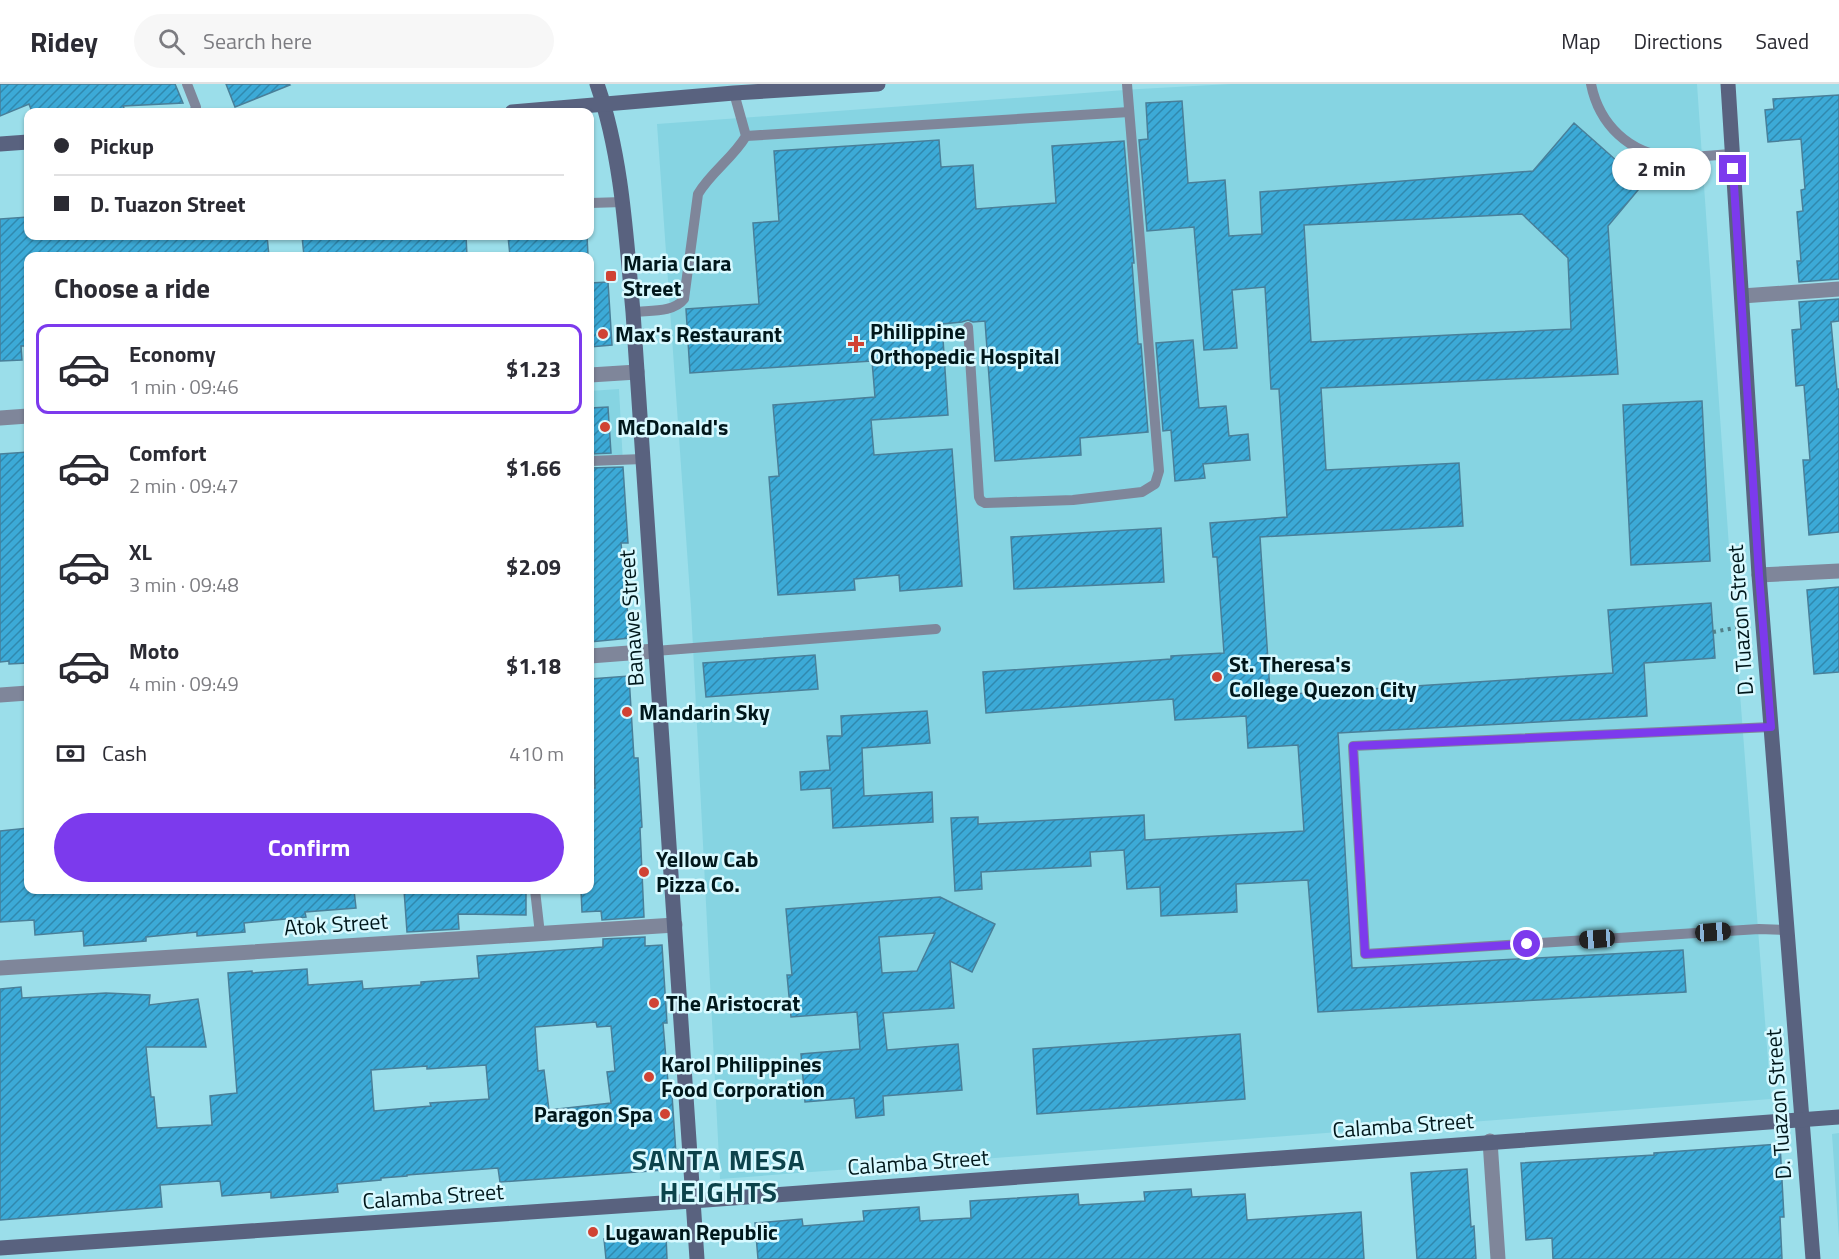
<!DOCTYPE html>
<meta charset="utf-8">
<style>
:root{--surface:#fff;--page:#f7f7f7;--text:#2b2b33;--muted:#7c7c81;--line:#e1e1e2;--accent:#7c3aed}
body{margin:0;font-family:"Titillium Web",sans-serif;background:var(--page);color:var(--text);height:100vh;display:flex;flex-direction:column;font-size:22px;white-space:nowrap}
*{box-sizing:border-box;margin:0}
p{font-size:20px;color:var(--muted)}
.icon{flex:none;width:33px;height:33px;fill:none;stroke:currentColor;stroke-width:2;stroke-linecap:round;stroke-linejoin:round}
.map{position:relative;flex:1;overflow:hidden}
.side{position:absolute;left:24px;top:168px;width:570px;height:642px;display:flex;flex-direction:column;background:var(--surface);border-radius:12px;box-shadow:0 2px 4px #0004}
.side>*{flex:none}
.guide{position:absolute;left:24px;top:24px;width:570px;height:132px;border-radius:12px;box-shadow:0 2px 4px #0004;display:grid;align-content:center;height:132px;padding:0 30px;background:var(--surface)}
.end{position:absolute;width:27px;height:27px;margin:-14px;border:8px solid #7c3aed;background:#fff;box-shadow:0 0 0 3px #fff}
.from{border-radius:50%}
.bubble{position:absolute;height:42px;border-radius:21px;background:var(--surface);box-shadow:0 2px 4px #0004;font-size:20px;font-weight:700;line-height:42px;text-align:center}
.car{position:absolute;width:18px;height:36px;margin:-18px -9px;border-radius:8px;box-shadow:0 0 4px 2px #0007;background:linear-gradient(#222 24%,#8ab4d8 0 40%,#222 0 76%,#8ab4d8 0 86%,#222 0)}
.guide b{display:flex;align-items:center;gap:21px;height:57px;font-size:22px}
.guide b+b{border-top:2px solid var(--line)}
.guide i{width:15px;height:15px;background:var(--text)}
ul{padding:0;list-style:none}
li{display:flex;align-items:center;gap:18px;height:90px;margin:0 12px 9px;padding:0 18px;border:3px solid transparent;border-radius:12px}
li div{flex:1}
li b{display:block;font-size:22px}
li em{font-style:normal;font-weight:700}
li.active{border-color:var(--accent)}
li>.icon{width:54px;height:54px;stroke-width:1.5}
h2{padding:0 30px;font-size:27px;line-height:72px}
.pay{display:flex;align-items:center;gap:15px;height:66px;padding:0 30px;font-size:22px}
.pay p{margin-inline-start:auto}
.button{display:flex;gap:12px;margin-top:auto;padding:12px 30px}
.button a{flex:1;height:69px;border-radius:36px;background:var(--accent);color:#fff;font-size:24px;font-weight:700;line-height:69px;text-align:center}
header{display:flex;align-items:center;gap:36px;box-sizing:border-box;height:84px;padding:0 30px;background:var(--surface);border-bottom:2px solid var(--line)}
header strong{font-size:28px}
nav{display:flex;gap:33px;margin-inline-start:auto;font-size:21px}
.search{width:420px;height:54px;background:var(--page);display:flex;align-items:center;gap:15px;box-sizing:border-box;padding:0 21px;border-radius:33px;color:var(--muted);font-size:22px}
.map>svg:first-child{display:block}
</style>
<header>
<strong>Ridey</strong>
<div class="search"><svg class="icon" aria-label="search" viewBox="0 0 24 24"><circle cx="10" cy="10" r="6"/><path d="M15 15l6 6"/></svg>Search here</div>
<nav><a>Map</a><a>Directions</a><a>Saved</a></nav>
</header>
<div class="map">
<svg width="1839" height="1175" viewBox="0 0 1839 1175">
<defs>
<pattern id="building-hatch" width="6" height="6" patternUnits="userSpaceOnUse" patternTransform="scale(1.5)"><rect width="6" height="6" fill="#3caad7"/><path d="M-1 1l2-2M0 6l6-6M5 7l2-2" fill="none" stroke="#3089ae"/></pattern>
</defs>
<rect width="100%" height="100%" fill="#9bdeea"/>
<!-- built -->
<g fill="#86d4e2">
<path d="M1231,0H1697L1731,492L1771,1015L720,1095L691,524L657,40L1139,5Z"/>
<path d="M619,305L623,380L590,382V307Z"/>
<path d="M1839,1049V1155L1832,1050Z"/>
</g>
<!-- building -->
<g fill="url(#building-hatch)" stroke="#497f99" stroke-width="1.5" fill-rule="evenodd">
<path d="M0,0H175L183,19L123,22L125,26L69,28H32L29,20L0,32Z"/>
<path d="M226,0H289L290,1L235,23Z"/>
<path d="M1839,11V195L1799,198L1797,177H1801L1797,128L1803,127L1801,106L1805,105L1801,55L1768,58L1765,26L1774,25L1773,15Z"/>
<path d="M1182,17L1188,99L1225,96L1229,152L1262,150L1260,108L1533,87L1574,39L1643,100L1608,142L1618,290L1321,304L1326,386L1459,379L1463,442L1260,453L1270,608L1293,607V610L1613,589L1608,526L1711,519L1715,574L1644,579L1647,632L1338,649L1352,884L1683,866L1686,908L1318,928L1308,796L1236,800L1237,828L1161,832L1160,803L1127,805L1124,766L1090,768L1091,782L981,788L982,805L955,807L951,734L978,733V740L1144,731L1145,756L1304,747L1298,661L1248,664L1246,632L1175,636L1173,615L986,629L983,588L1171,575V572L1224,569L1217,473H1213L1210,439L1287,433L1279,305H1271L1265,203L1232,206L1237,264L1204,266L1194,143L1147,147L1139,56L1148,55L1146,19ZM1522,130L1568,174L1571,245L1311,258L1304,141Z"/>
<path d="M939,56L941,83L973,81L976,125L1056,119L1052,62L1124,57L1134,179H1132L1138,260H1141L1148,348L1080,354L1081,371L995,377L985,237L973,238L968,236L962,238L942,240L948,331L871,336L874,371L952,365L962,502L900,507L899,491L854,495L855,506L778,511L769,393L779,392L773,321L875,313L872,277L690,289L686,225L759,220L753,139L779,137L774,67Z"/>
<path d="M28,133V152H267L269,172H28V262H21L22,276L0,277V135Z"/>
<path d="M302,152H466L467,172H304Z"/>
<path d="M508,152H587L588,172H510Z"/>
<path d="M608,198L612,261L590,263V199Z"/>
<path d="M1839,215V237L1831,238L1837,305H1839V448L1809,451L1803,376H1810L1804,301L1796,302L1792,246L1801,245L1799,218Z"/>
<path d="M1193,256L1199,324L1226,322L1229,352L1248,350L1250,376L1203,380L1205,394L1175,397L1171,346L1163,347L1156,259Z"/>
<path d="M1702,317L1710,477L1631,481L1623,321Z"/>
<path d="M608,323L611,369L590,370V324Z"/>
<path d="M28,368V579L9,580V577L0,578V370Z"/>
<path d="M623,383L628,459H621L630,554L590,558V384Z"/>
<path d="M1161,444L1164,498L1014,505L1011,453Z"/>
<path d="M1839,503V588L1814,590L1807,506Z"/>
<path d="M815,571L818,605L706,613L703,579Z"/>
<path d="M629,592L634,674H638L642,743L640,744L644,833L602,836L601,827L582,828L581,806H590V704H595L593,666H591L590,652V595Z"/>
<path d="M927,627L930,659L862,664L864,712L932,708L933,738L833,744L831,704L801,706L800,688L830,686L827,652H842L841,632Z"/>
<path d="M28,744V806H354L356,824L305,828L306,833L244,839L245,848L197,852V848L146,853V857L84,862L83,847L35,851L34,836L0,838V747Z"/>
<path d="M404,806L526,807V831L458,830L459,845L407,848Z"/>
<path d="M940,813L995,840L972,888L950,877L954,924L883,929L887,966L958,960L962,1006L883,1012L884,1031L856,1034L854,1014L805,1018L801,970L860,965L857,928L791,933L787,891H792L786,825ZM935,849L917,887L882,889L879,853Z"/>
<path d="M645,853V862L662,861L667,939H663L669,1011H672L677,1085L500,1098L498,1084L407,1091V1092L381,1094V1096L337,1100L338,1108L271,1114V1108L222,1112L220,1097L160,1101L162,1123L0,1136V905L21,903L22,914L106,909L150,911L149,921L198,915L206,963H146L151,1013H154L157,1044L212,1041L210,1012L237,1009L228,889L252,887V889L307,885L308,901L362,897L363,905L421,901V898L479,894L477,872L603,863V855ZM596,938L597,943L611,942L615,987L607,988L611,1019L549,1026L544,986L538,987L535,943ZM486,981L489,1015L430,1019L431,1022L374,1027L371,986L427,982V985Z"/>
<path d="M1240,950L1245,1015L1037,1030L1033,965Z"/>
<path d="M1780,1060L1784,1133H1780L1782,1175H1553L1552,1154L1526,1156L1521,1079L1654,1071V1069Z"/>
<path d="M1467,1085L1471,1143L1474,1142L1476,1175H1417L1411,1089Z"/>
<path d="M1191,1105L1192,1113L1245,1110L1247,1136L1361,1128L1364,1175H758L755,1139L802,1135L803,1142L864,1137L863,1127L919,1123L920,1137L971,1134L970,1117L1078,1110L1079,1121L1145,1117L1144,1108Z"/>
<path d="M666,1151L667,1175H606L604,1155Z"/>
</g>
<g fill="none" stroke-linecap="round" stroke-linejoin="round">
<!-- path -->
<path stroke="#528089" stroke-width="4" stroke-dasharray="3 4.5" stroke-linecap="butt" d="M1713,548L1745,542"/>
<!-- lane -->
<g stroke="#7f869a" stroke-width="10">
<path d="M187,0L196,23L194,28"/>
<path d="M1591,0C1599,40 1629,70 1671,73C1691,74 1712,71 1732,70"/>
<path d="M746,52L1129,28"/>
<path d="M590,119L623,118"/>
<path d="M633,228C650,226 673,229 684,215L698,110C711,88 733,74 746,52L734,9"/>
<path d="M968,243L979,413L981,417L985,419L1073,416L1142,408L1155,400L1159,387L1127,0"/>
<path d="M590,377L643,375"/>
<path d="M655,567L936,545"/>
<path d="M1771,643L1353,662L1365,870L1759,845L1787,846"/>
<path d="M535,806L540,850"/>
</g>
<!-- street -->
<g stroke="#7f869a" stroke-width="15">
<path d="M1742,212L1839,205"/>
<path d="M590,291L637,288"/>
<path d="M0,334L28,332"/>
<path d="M1759,491L1839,487"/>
<path d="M590,572L655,567"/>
<path d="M0,611L28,609"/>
<path d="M0,884L675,841"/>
<path d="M1490,1057L1498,1175"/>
</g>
<!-- secondary -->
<g stroke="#59627f" stroke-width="15">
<path d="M597,0C622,72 626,152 633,228L697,1175"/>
<path d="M1728,0L1759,491L1813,1175"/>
<path d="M512,28L734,9L878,0"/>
<path d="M0,60L28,58"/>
<path d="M0,1164L692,1117L1839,1033"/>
</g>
</g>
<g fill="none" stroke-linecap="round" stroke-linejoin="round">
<!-- route -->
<path stroke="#7c3aed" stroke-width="8" d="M1527,860L1365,870L1353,662L1771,643L1759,491L1733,85"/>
</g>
<!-- markers -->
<g fill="#d04334" stroke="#d8f9ff" stroke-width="2">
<rect x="605" y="186" width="12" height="12" rx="3"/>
<circle cx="603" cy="250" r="6"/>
<path d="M853 251h6v6h6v6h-6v6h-6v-6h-6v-6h6z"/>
<circle cx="605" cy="343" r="6"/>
<circle cx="1217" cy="593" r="6"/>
<circle cx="627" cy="628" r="6"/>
<circle cx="644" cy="788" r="6"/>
<circle cx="654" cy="919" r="6"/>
<circle cx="649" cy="993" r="6"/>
<circle cx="665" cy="1030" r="6"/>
<circle cx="593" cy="1148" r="6"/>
</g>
<g text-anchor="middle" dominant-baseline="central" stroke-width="5" stroke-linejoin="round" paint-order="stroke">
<!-- poi labels -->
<g font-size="22" font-weight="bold" fill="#00171b" stroke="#d8f9ff" text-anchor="start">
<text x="623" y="179">Maria Clara<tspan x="623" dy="25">Street</tspan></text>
<text x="870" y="247">Philippine<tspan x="870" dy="25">Orthopedic Hospital</tspan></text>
<text x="615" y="250">Max's Restaurant</text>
<text x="617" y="343">McDonald's</text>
<text x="1229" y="580">St. Theresa's<tspan x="1229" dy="25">College Quezon City</tspan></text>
<text x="639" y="628">Mandarin Sky</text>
<text x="656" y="775">Yellow Cab<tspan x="656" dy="25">Pizza Co.</tspan></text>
<text x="666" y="919">The Aristocrat</text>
<text x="661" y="980">Karol Philippines<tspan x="661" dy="25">Food Corporation</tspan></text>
<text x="653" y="1030" text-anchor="end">Paragon Spa</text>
<text x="605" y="1148">Lugawan Republic</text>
</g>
<!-- street labels -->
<g font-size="22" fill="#00171b" stroke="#d8f9ff">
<text transform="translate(631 534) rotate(-94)">Banawe Street</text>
<text transform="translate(1740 536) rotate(-94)">D. Tuazon Street</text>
<text transform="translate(336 840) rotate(-4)">Atok Street</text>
<text transform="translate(1778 1020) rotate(-94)">D. Tuazon Street</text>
<text transform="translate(1403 1041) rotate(-4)">Calamba Street</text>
<text transform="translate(918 1078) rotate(-4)">Calamba Street</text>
<text transform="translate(433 1112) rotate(-4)">Calamba Street</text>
</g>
<!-- district labels -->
<g font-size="28" font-weight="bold" letter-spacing="1.5" fill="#0c434b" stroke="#d8f9ff">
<text x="719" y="1075">SANTA MESA<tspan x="719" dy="32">HEIGHTS</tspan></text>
</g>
</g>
</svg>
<i class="end from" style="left:1527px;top:860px"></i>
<i class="end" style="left:1733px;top:85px"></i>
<div class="bubble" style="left:1612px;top:64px;width:99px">2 min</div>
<i class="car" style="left:1713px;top:848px;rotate:86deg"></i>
<i class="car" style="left:1597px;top:855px;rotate:266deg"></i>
<div class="guide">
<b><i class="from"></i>Pickup</b>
<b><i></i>D. Tuazon Street</b>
</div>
<section class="side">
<h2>Choose a ride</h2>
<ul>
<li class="active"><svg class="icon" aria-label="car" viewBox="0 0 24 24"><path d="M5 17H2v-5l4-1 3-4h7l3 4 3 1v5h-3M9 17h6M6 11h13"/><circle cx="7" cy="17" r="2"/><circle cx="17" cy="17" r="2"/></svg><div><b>Economy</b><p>1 min · 09:46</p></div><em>$1.23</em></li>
<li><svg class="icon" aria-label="car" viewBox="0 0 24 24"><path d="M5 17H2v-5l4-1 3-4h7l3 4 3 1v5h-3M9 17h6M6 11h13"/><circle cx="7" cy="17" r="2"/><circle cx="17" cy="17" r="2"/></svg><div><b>Comfort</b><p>2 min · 09:47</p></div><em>$1.66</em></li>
<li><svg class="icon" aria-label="car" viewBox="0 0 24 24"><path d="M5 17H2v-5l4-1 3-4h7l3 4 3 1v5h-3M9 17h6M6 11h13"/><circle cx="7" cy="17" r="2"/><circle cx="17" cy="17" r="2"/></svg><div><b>XL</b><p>3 min · 09:48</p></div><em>$2.09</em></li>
<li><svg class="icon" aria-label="car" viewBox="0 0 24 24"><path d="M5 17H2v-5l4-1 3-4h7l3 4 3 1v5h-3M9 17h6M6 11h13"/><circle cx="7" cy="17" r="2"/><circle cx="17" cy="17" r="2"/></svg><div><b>Moto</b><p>4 min · 09:49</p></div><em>$1.18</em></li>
</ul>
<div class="pay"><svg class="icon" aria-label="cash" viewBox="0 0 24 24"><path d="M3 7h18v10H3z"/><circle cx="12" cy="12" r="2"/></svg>Cash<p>410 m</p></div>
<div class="button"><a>Confirm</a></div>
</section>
</div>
